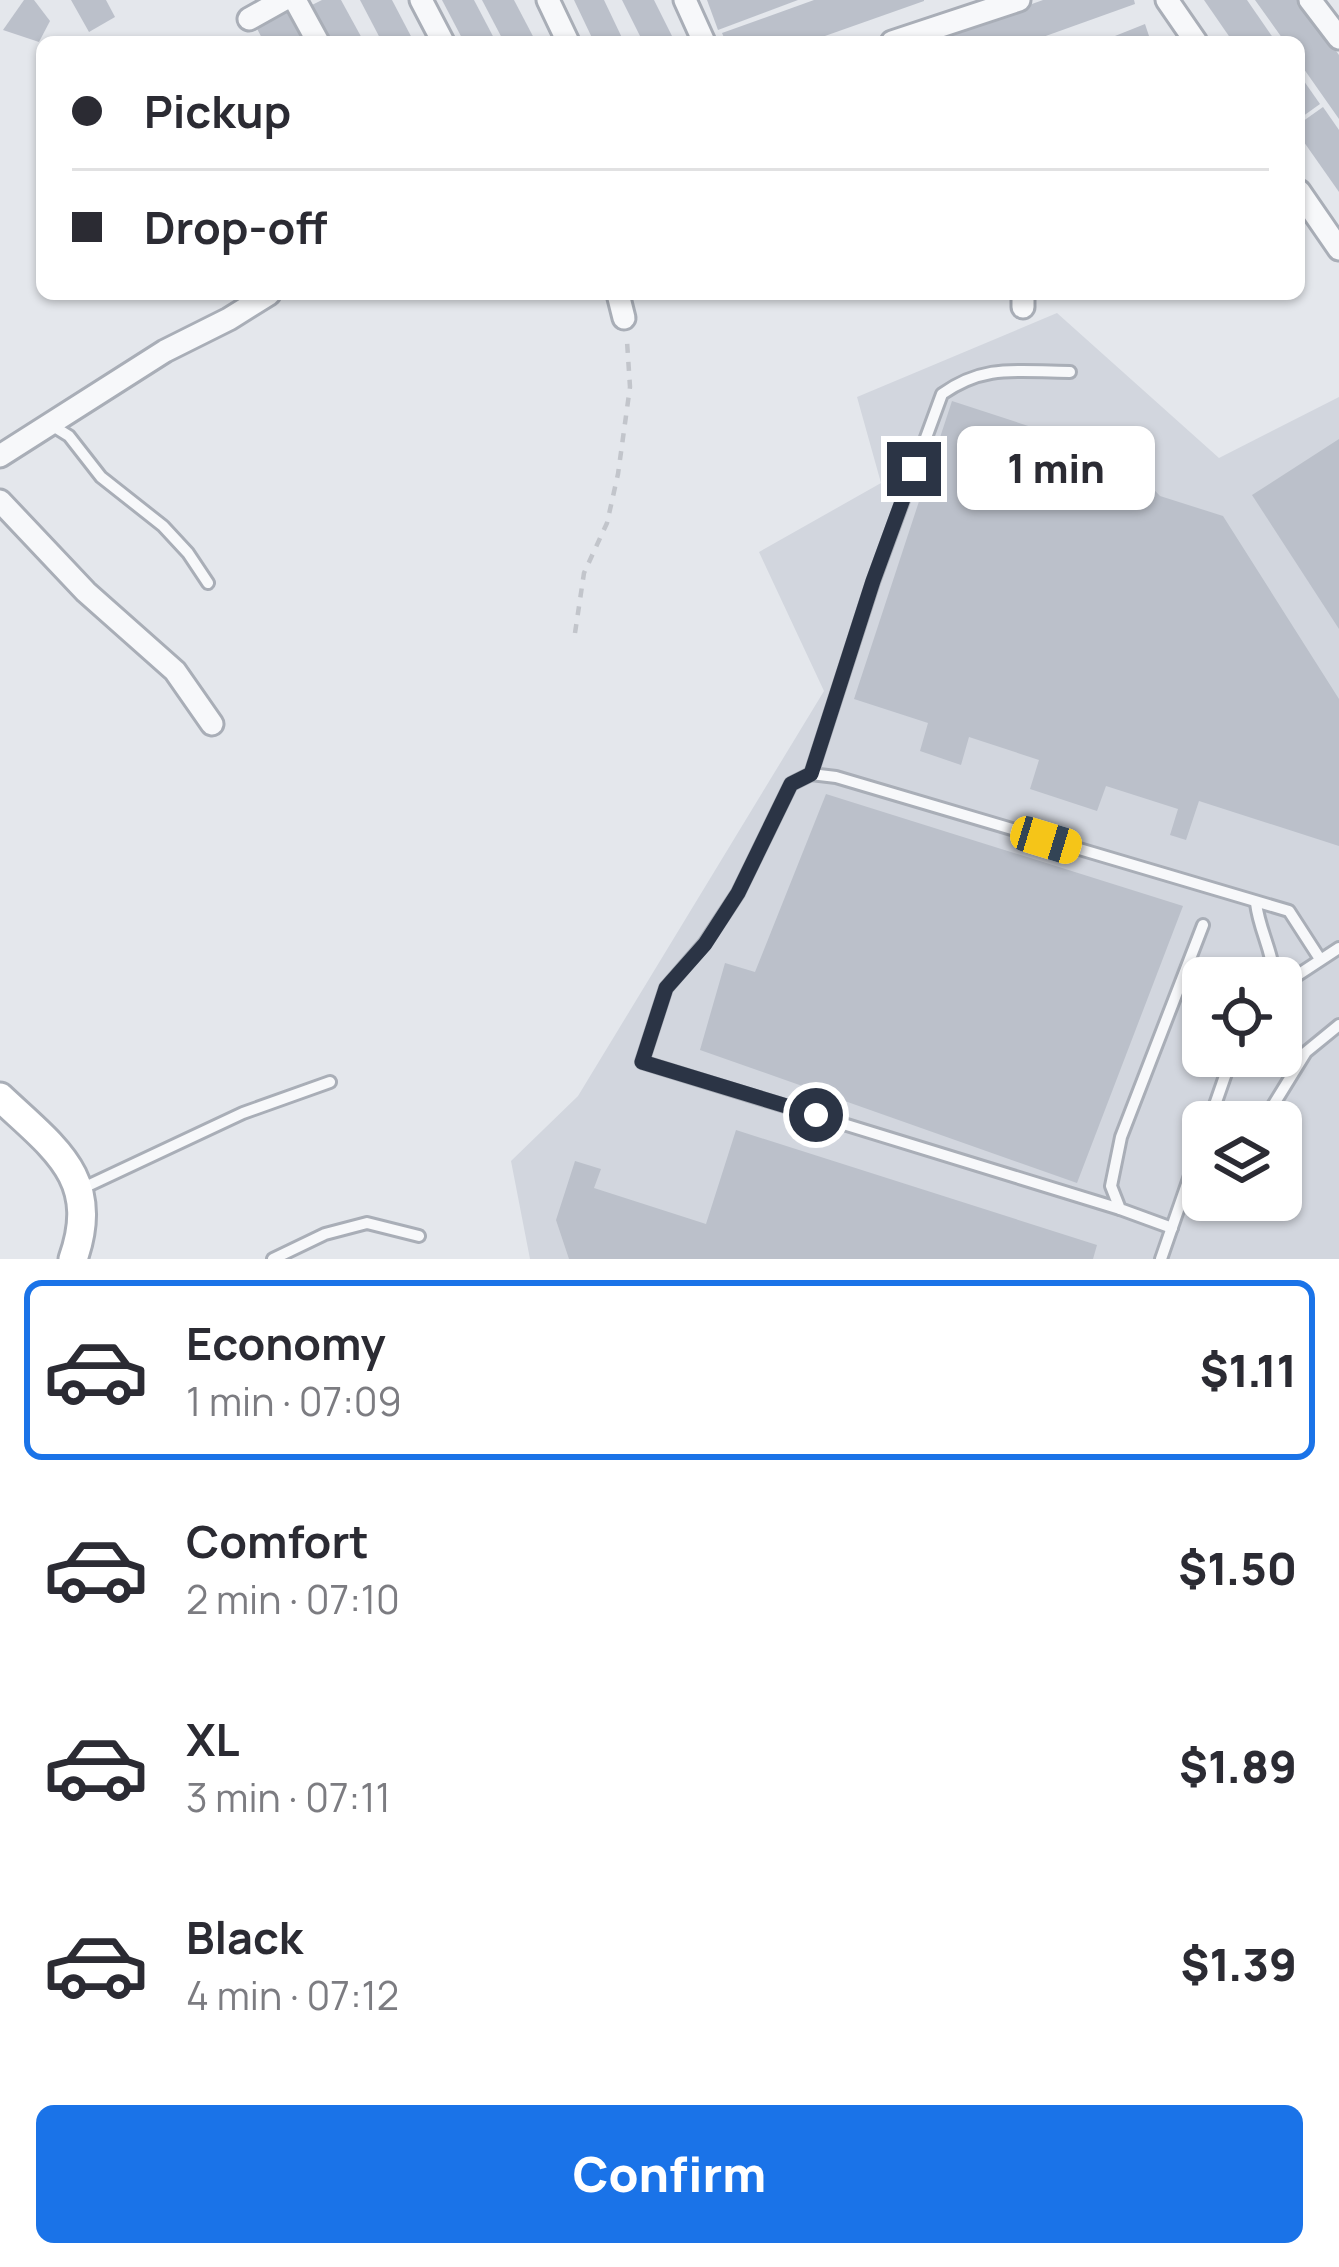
<!DOCTYPE html>
<meta charset="utf-8">
<style>
:root{--surface:#fff;--page:#f7f7f7;--text:#2b2b33;--muted:#7c7c81;--line:#e1e1e2;--accent:#1a73e8}
body{margin:0;font-family:Manrope,sans-serif;background:var(--page);color:var(--text);height:100vh;display:flex;flex-direction:column;font-size:45px;white-space:nowrap}
*{box-sizing:border-box;margin:0}
p{font-size:39px;color:var(--muted)}
.icon{flex:none;width:66px;height:66px;fill:none;stroke:currentColor;stroke-width:2;stroke-linecap:round;stroke-linejoin:round}
.map{position:relative;height:1259px;overflow:hidden}
.side{display:flex;flex-direction:column;background:var(--surface);flex:1}
.side>*{flex:none}
.banner{position:absolute;left:36px;top:36px;width:1269px;height:264px;border-radius:18px;box-shadow:0 3px 9px #0004;display:grid;align-content:center;height:264px;padding:0 36px;background:var(--surface)}
.tools{position:absolute;left:1182px;top:957px;display:grid;gap:24px}
.tools a{display:grid;place-items:center;width:120px;height:120px;border-radius:18px;background:var(--surface);box-shadow:0 3px 9px #0004;font-size:60px}
.end{position:absolute;width:54px;height:54px;margin:-27px;border:15px solid #2b3445;background:#fff;box-shadow:0 0 0 6px #fff}
.from{border-radius:50%}
.bubble{position:absolute;height:84px;border-radius:18px;background:var(--surface);box-shadow:0 3px 9px #0004;font-size:39px;font-weight:800;line-height:84px;text-align:center}
.car{position:absolute;width:36px;height:72px;margin:-36px -18px;border-radius:15px;box-shadow:0 0 9px 3px #0007;background:linear-gradient(#f5c518 24%,#345 0 40%,#f5c518 0 76%,#345 0 86%,#f5c518 0)}
.banner b{display:flex;align-items:center;gap:42px;height:114px;font-size:45px}
.banner b+b{border-top:3px solid var(--line)}
.banner i{width:30px;height:30px;background:var(--text)}
ul{padding:21px 0 0;list-style:none}
li{display:flex;align-items:center;gap:36px;height:180px;margin:0 24px 18px;padding:0 12px;border:6px solid transparent;border-radius:18px}
li div{flex:1}
li b{display:block;font-size:45px}
li em{font-style:normal;font-weight:800}
li.on{border-color:var(--accent)}
li>.icon{width:108px;height:108px;stroke-width:1.5}
.action{display:flex;gap:24px;margin-top:auto;padding:24px 36px}
.action a{flex:1;height:138px;border-radius:18px;background:var(--accent);color:#fff;font-size:48px;font-weight:800;line-height:138px;text-align:center}
.map>svg:first-child{display:block}
</style>
<div class="map">
<svg width="1339" height="1259" viewBox="0 0 1339 1259">
<rect width="100%" height="100%" fill="#e4e7ec"/>
<!-- built -->
<path fill="#d2d6de" fill-rule="evenodd" d="M1057,313L1219,458L1339,397V1259H530L511,1161L578,1096L824,691L759,552L881,483L857,397ZM1203,978H1281V1056H1203ZM1203,1122H1281V1200H1203Z"/>
<!-- building -->
<g fill="#bbc0ca">
<path d="M24,0H34L50,21L39,42L3,30Z"/>
<path d="M71,0H106L115,17L89,32Z"/>
<path d="M322,0H341L364,42H332L312,5Z"/>
<path d="M360,0H392L414,42H382Z"/>
<path d="M442,0H474L496,42H464Z"/>
<path d="M482,0H514L536,42H504Z"/>
<path d="M574,0H604L624,42H594Z"/>
<path d="M622,0H654L675,42H643Z"/>
<path d="M707,0H798L718,30Z"/>
<path d="M814,0H924V1L808,42H726L722,33Z"/>
<path d="M1043,0H1134L1135,4L1029,42H927Z"/>
<path d="M1204,0H1247L1276,42H1233Z"/>
<path d="M1255,0H1300L1339,55V119L1299,62V42H1285Z"/>
<path d="M287,4L308,42H264L254,23Z"/>
<path d="M1145,24L1151,42H1100Z"/>
<path d="M1299,74L1320,104L1299,119Z"/>
<path d="M1323,107L1339,130V192L1299,135V124Z"/>
<path d="M952,401L1068,439L1072,426L1103,436L1160,496L1223,516L1339,699V846L1199,801L1186,840L1170,835L1178,809L1106,786L1097,811L1030,789L1039,760L969,737L961,765L920,751L928,723L854,699Z"/>
<path d="M1339,439V629L1252,495Z"/>
<path d="M826,794L1183,906L1077,1183L700,1050L725,963L755,972Z"/>
<path d="M736,1130L1097,1245L1093,1259H569L556,1220L575,1161L601,1169L594,1188L706,1224Z"/>
</g>
<g fill="none" stroke-linecap="round" stroke-linejoin="round">
<defs>
<g id="lane">
<path d="M53,426L69,436L101,477L163,526L188,553L208,583"/>
<path d="M811,774L873,582L942,394C986,363 1019,372 1070,372"/>
<path d="M1256,903C1259,930 1273,951 1274,978"/>
<path d="M1281,986L1339,948"/>
<path d="M1266,1117L1306,1052L1339,1025"/>
<path d="M1209,1122L1232,1056"/>
<path d="M81,1189L243,1113L330,1082"/>
<path d="M1120,1209L642,1062L666,988L705,943L738,893L791,784L811,774L836,777L1289,911L1320,959"/>
<path d="M1172,1228L1120,1209L1111,1186L1121,1137L1203,925"/>
<path d="M273,1259L325,1234L367,1223L419,1236"/>
<path d="M1161,1259L1203,1138"/>
</g>
<g id="street">
<path d="M295,0L318,42"/>
<path d="M421,0L443,42"/>
<path d="M548,0L568,42"/>
<path d="M685,0L704,42"/>
<path d="M1167,0L1196,42"/>
<path d="M1310,0L1339,38"/>
<path d="M249,19L283,0"/>
<path d="M892,42L1019,0"/>
<path d="M1299,191L1339,249"/>
<path d="M618,294L624,318"/>
<path d="M1023,307V294"/>
<path d="M0,456L165,351L229,319L269,294"/>
<path d="M0,501L86,592L175,671L212,724"/>
</g>
<path id="secondary" d="M0,1097C54,1148 102,1178 73,1259"/>
</defs>
<!-- lane casing -->
<use href="#lane" stroke="#a9aeb7" stroke-width="16"/>
<!-- street casing -->
<use href="#street" stroke="#a9aeb7" stroke-width="27"/>
<!-- secondary casing -->
<use href="#secondary" stroke="#a9aeb7" stroke-width="33"/>
<!-- path -->
<path stroke="#c2c5cb" stroke-width="4.5" stroke-dasharray="9 9" stroke-linecap="butt" d="M575,633L584,573L607,523L618,474L630,387L627,341"/>
<!-- lane -->
<use href="#lane" stroke="#f7f8fa" stroke-width="10"/>
<!-- street -->
<use href="#street" stroke="#f7f8fa" stroke-width="21"/>
<!-- secondary -->
<use href="#secondary" stroke="#fff" stroke-width="27"/>
</g>
<g fill="none" stroke-linecap="round" stroke-linejoin="round">
<!-- route -->
<path stroke="#2b3445" stroke-width="15" d="M816,1115L642,1062L666,988L705,944L738,893L791,784L811,774L873,581L914,469"/>
</g>
</svg>
<div class="tools">
<a><svg class="icon" aria-label="locate" viewBox="0 0 24 24"><circle cx="12" cy="12" r="6"/><path d="M12 2v4M12 18v4M2 12h4M18 12h4"/></svg></a>
<a><svg class="icon" aria-label="layers" viewBox="0 0 24 24"><path d="M12 4l9 5-9 5-9-5zM3 14l9 5 9-5"/></svg></a>
</div>
<i class="end from" style="left:816px;top:1115px"></i>
<i class="end" style="left:914px;top:469px"></i>
<div class="bubble" style="left:957px;top:426px;width:198px">1 min</div>
<i class="car" style="left:1046px;top:840px;rotate:107deg"></i>
<div class="banner">
<b><i class="from"></i>Pickup</b>
<b><i></i>Drop-off</b>
</div>
</div>
<section class="side">
<ul>
<li class="on"><svg class="icon" aria-label="car" viewBox="0 0 24 24"><path d="M5 17H2v-5l4-1 3-4h7l3 4 3 1v5h-3M9 17h6M6 11h13"/><circle cx="7" cy="17" r="2"/><circle cx="17" cy="17" r="2"/></svg><div><b>Economy</b><p>1 min · 07:09</p></div><em>$1.11</em></li>
<li><svg class="icon" aria-label="car" viewBox="0 0 24 24"><path d="M5 17H2v-5l4-1 3-4h7l3 4 3 1v5h-3M9 17h6M6 11h13"/><circle cx="7" cy="17" r="2"/><circle cx="17" cy="17" r="2"/></svg><div><b>Comfort</b><p>2 min · 07:10</p></div><em>$1.50</em></li>
<li><svg class="icon" aria-label="car" viewBox="0 0 24 24"><path d="M5 17H2v-5l4-1 3-4h7l3 4 3 1v5h-3M9 17h6M6 11h13"/><circle cx="7" cy="17" r="2"/><circle cx="17" cy="17" r="2"/></svg><div><b>XL</b><p>3 min · 07:11</p></div><em>$1.89</em></li>
<li><svg class="icon" aria-label="car" viewBox="0 0 24 24"><path d="M5 17H2v-5l4-1 3-4h7l3 4 3 1v5h-3M9 17h6M6 11h13"/><circle cx="7" cy="17" r="2"/><circle cx="17" cy="17" r="2"/></svg><div><b>Black</b><p>4 min · 07:12</p></div><em>$1.39</em></li>
</ul>
<div class="action"><a>Confirm</a></div>
</section>
